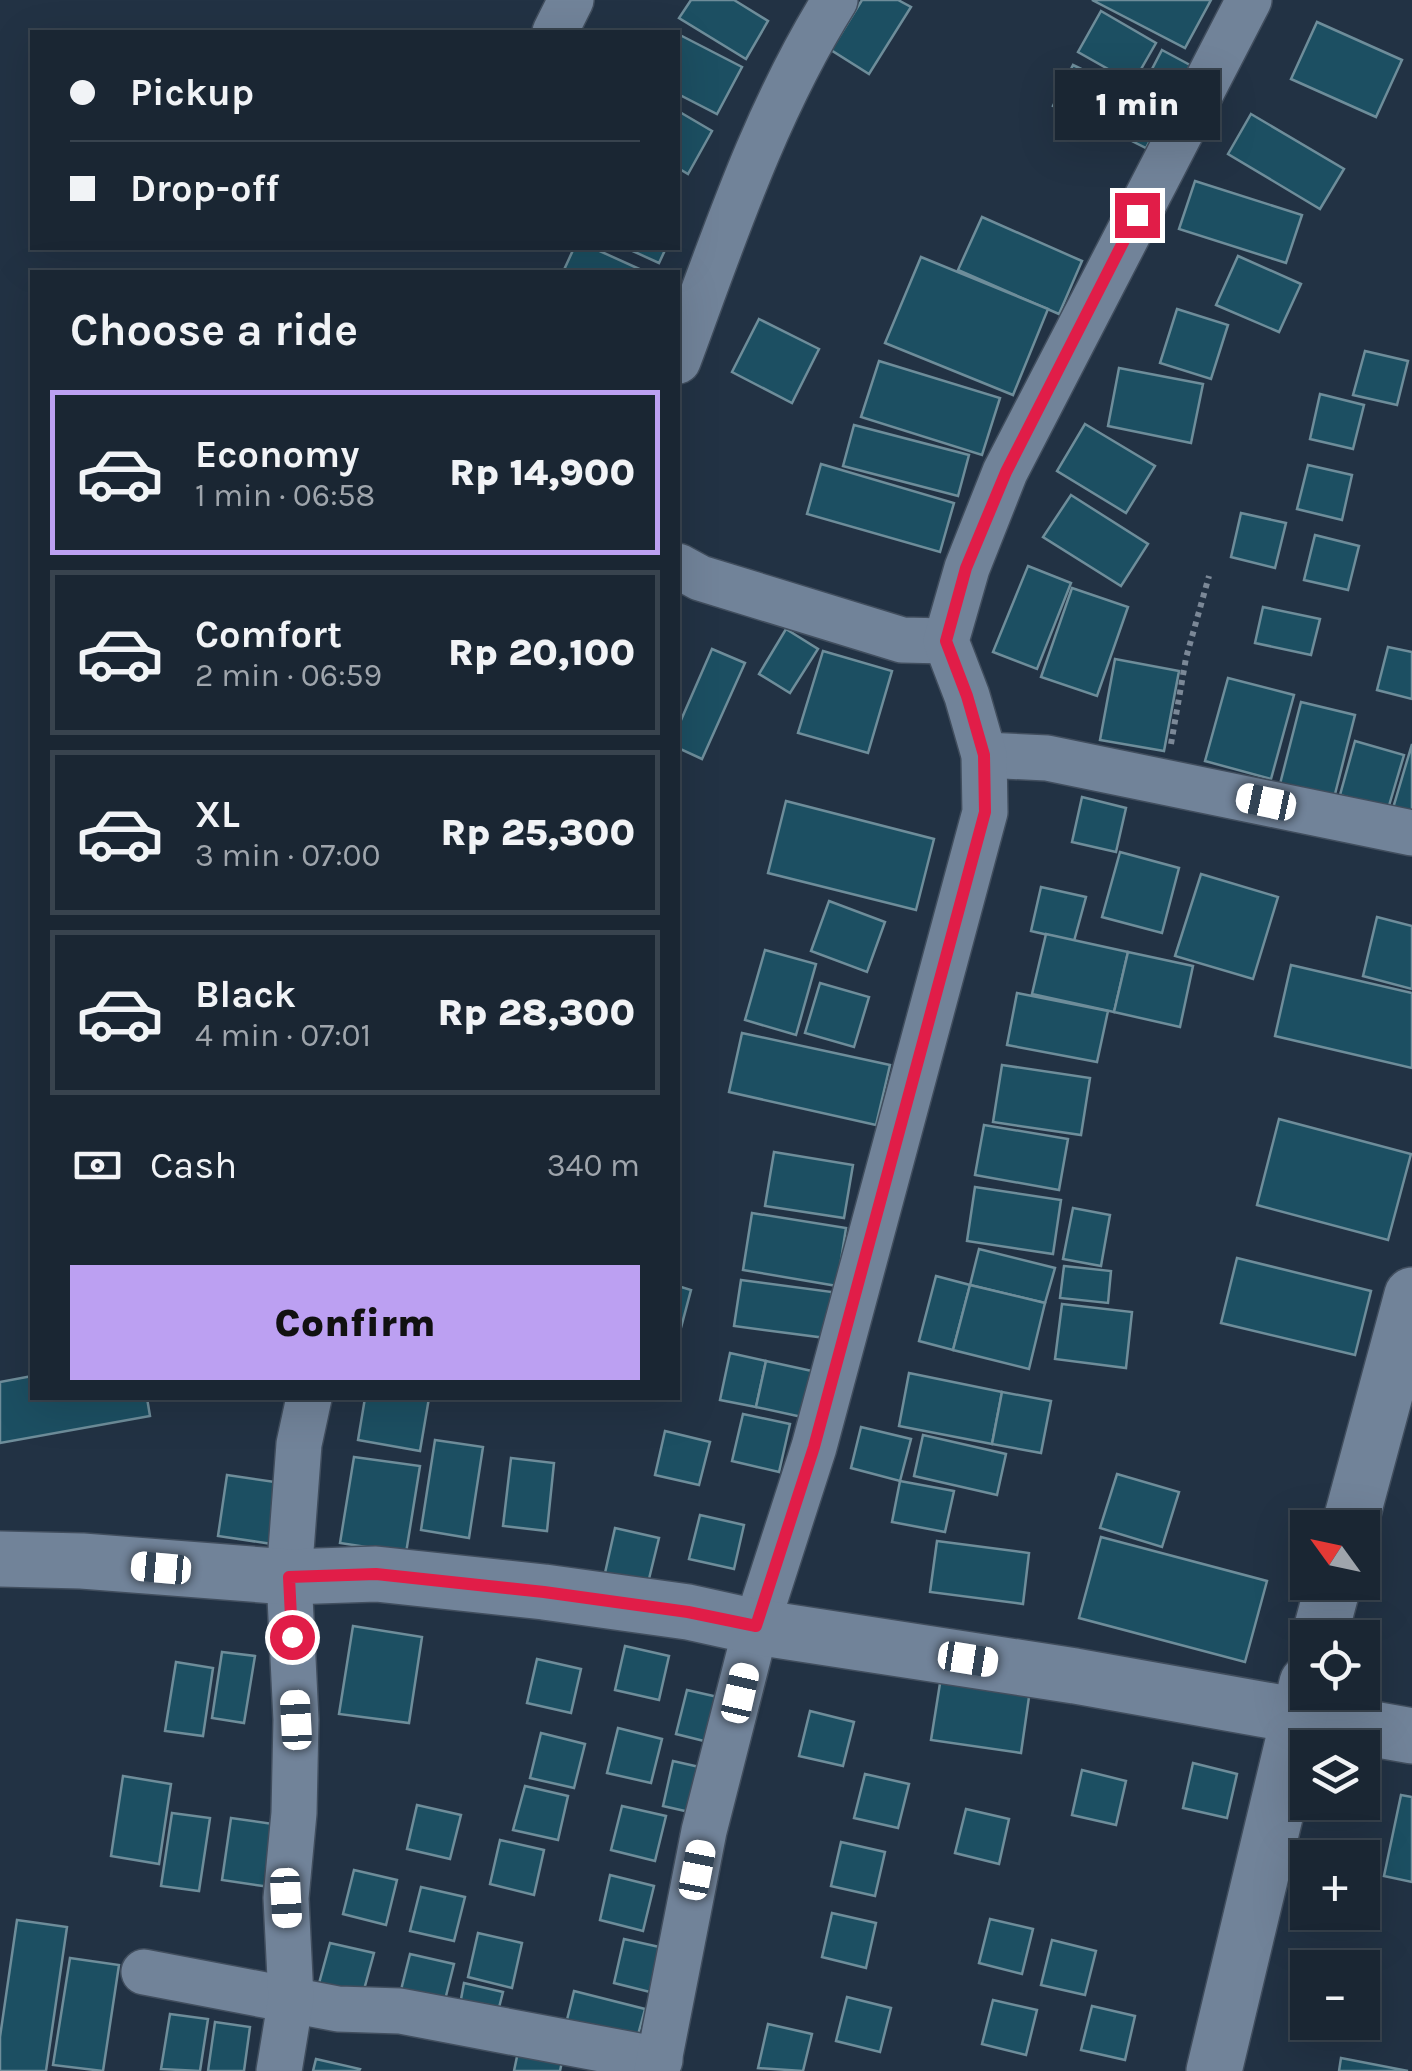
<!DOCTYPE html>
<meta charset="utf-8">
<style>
:root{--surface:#1a2633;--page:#232e3b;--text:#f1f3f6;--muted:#9fa5ac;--line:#38434e;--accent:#bca0f2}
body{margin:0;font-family:Karla,sans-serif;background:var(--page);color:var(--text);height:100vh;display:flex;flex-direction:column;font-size:38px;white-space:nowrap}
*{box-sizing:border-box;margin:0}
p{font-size:32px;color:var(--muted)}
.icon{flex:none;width:55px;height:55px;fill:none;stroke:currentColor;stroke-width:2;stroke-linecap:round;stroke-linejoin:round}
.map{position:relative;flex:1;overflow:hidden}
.drawer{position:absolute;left:30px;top:270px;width:650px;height:1130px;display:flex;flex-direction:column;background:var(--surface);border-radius:0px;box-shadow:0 10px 40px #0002,0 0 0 2px var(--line)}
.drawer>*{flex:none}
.top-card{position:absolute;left:30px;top:30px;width:650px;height:220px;border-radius:0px;box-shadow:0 10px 40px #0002,0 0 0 2px var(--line);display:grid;align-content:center;height:220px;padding:0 40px;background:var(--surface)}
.needle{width:65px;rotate:303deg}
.tools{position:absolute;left:1290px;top:1510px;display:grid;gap:20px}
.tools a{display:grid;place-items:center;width:90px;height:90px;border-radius:0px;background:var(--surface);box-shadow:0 10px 40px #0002,0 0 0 2px var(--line);font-size:50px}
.end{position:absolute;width:45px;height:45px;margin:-22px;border:12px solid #e11d48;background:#fff;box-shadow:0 0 0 5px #fff}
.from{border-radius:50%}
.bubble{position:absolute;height:70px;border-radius:0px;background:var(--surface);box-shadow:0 10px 40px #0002,0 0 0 2px var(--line);font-size:32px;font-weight:800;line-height:70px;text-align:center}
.car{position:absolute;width:30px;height:60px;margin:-30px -15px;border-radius:12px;box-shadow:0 0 8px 2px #0007;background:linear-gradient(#fff 24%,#345 0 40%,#fff 0 76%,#345 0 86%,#fff 0)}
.top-card b{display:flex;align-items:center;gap:35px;height:95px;font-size:38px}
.top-card b+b{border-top:2px solid var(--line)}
.top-card i{width:25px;height:25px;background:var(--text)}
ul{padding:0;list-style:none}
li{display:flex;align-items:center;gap:30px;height:165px;margin:0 20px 15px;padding:0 20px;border:5px solid var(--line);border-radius:0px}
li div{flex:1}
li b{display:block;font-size:38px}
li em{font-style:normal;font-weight:800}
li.selected{border-color:var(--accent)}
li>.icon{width:90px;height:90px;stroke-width:1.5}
h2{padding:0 40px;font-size:45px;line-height:120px}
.pay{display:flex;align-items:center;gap:25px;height:110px;padding:0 40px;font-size:38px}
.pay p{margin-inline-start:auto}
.cta{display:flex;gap:20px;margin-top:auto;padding:20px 40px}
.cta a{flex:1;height:115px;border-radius:0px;background:var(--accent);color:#111;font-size:40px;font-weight:800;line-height:115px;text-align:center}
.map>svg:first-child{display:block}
</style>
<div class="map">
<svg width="1412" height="2071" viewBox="0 0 1412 2071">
<rect width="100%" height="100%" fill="#223244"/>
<!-- building -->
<g fill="#1c4f62" stroke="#6e8d9a" stroke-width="2.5">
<path d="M691,0H734L768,21L746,59L679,18Z"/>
<path d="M862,0H898L911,7L869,74L831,50Z"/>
<path d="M1092,0H1211L1185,48Z"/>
<path d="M1101,11L1156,43L1133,83L1078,52Z"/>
<path d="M1317,22L1402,60L1376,117L1291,79Z"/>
<path d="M678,34L742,67L717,114L678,94Z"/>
<path d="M1162,50L1190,65L1146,148L1118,134Z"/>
<path d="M1073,65L1127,91L1107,132L1053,106Z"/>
<path d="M678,111L712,131L688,174L678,168Z"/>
<path d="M1251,114L1344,169L1320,209L1228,154Z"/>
<path d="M1195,181L1302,215L1286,263L1179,229Z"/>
<path d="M982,217L1082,261L1059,314L958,270Z"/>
<path d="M574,248H593L646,272H563Z"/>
<path d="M626,248H666L659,263Z"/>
<path d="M1238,256L1301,284L1279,332L1216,305Z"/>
<path d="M921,257L1048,309L1013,395L885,343Z"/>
<path d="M1177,309L1228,325L1211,379L1160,363Z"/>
<path d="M759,319L819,349L792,403L732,372Z"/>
<path d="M1365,351L1408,361L1397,405L1353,395Z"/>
<path d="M879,361L1000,398L982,455L861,417Z"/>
<path d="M1119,368L1203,384L1191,443L1108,426Z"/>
<path d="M1320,394L1364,405L1353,449L1310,439Z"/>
<path d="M1085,424L1155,466L1126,513L1057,471Z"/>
<path d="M854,425L969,455L958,496L843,466Z"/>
<path d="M821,464L954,503L940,552L807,514Z"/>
<path d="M1308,465L1352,475L1342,520L1297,509Z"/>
<path d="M1071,495L1148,544L1121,586L1043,537Z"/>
<path d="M1241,513L1286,523L1275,568L1231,557Z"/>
<path d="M1315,535L1359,546L1348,590L1304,580Z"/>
<path d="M1028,566L1071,583L1037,669L993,652Z"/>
<path d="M1072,588L1128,607L1097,696L1041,677Z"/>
<path d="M1263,607L1320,619L1311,655L1255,643Z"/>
<path d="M786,629L818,649L790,693L759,674Z"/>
<path d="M1388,647L1412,652V699L1377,690Z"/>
<path d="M712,649L745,663L702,759L678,748V727Z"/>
<path d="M823,651L892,671L868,753L798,733Z"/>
<path d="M1115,659L1179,671L1164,751L1100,740Z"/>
<path d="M1228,678L1294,695L1271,779L1205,761Z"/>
<path d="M1301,702L1355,715L1334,798L1280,784Z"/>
<path d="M1355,741L1404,755L1388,809L1340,795Z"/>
<path d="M1412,744V821L1391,815Z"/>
<path d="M1082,797L1126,808L1116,852L1072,842Z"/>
<path d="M786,801L934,839L916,910L768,873Z"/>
<path d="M1120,852L1179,868L1162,933L1102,917Z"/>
<path d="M1201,874L1278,897L1253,979L1175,956Z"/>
<path d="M1041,887L1086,897L1074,941L1031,931Z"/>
<path d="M829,901L885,922L867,972L811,951Z"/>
<path d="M1377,917L1412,926V989L1363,976Z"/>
<path d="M1046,934L1128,952L1114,1012L1032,994Z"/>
<path d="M765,950L816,964L796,1035L745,1020Z"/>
<path d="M1128,952L1193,966L1180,1027L1114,1012Z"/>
<path d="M1291,965L1412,993V1068L1275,1036Z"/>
<path d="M820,983L869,997L854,1047L805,1033Z"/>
<path d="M1017,993L1108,1011L1097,1062L1007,1045Z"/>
<path d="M742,1033L890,1065L876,1125L729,1092Z"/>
<path d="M1002,1065L1090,1078L1081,1135L993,1122Z"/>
<path d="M1279,1119L1411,1154L1388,1240L1257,1205Z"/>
<path d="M984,1125L1068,1139L1059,1190L975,1175Z"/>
<path d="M774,1152L853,1165L844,1218L765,1206Z"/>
<path d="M975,1187L1061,1200L1053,1254L967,1241Z"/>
<path d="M1073,1208L1110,1215L1101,1266L1063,1259Z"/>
<path d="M752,1213L846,1228L837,1286L743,1270Z"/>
<path d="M979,1249L1055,1268L1045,1303L970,1285Z"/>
<path d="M1237,1258L1371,1291L1355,1355L1221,1323Z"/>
<path d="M1064,1266L1111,1271L1108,1303L1060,1298Z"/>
<path d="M936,1276L970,1285L953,1350L919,1341Z"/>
<path d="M741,1280L832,1292L826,1338L734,1326Z"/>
<path d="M970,1285L1045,1303L1029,1369L953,1350Z"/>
<path d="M678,1286L691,1290L678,1339Z"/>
<path d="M1062,1304L1132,1312L1126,1368L1055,1359Z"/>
<path d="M730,1353L766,1361L756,1407L720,1400Z"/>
<path d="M766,1361L812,1371L802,1417L756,1407Z"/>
<path d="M909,1373L1002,1392L992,1444L899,1426Z"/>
<path d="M32,1376V1398H147L150,1416L0,1443V1382Z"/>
<path d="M1002,1392L1051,1401L1041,1453L992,1444Z"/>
<path d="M365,1398H429L420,1451L358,1440Z"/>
<path d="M743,1414L790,1424L779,1472L732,1461Z"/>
<path d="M861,1427L911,1439L900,1481L851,1468Z"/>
<path d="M665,1431L710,1442L699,1485L655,1475Z"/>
<path d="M923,1435L1006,1454L997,1495L914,1476Z"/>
<path d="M435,1440L483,1447L469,1538L421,1530Z"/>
<path d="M354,1457L420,1466L406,1553L340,1543Z"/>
<path d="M511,1458L554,1463L547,1531L503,1526Z"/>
<path d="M1117,1474L1179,1492L1162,1547L1100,1528Z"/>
<path d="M227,1475L282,1483L272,1544L218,1536Z"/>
<path d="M900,1481L954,1491L945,1532L892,1522Z"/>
<path d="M700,1515L744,1525L734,1569L689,1559Z"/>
<path d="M615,1528L659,1538L648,1583L605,1573Z"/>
<path d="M1101,1537L1267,1581L1245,1662L1079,1618Z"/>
<path d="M937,1541L1029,1553L1023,1604L930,1592Z"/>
<path d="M353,1626L422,1637L409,1723L339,1714Z"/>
<path d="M625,1646L669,1656L659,1700L615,1690Z"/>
<path d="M222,1652L255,1656L244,1723L212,1718Z"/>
<path d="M537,1659L581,1669L571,1713L527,1703Z"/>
<path d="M176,1662L213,1668L203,1736L165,1731Z"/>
<path d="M941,1677L1030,1690L1021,1753L931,1740Z"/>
<path d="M687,1690L731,1700L720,1745L676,1734Z"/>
<path d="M810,1711L854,1722L843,1766L799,1756Z"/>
<path d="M618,1728L662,1739L651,1783L607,1773Z"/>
<path d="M541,1733L585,1744L574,1788L530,1778Z"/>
<path d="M673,1761L717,1771L707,1816L663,1806Z"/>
<path d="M1193,1763L1237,1774L1227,1818L1183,1808Z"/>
<path d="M1082,1770L1126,1781L1116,1825L1072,1815Z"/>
<path d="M865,1774L909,1784L898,1828L854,1818Z"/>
<path d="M123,1776L171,1784L159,1864L111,1856Z"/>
<path d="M525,1786L568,1796L558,1840L513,1830Z"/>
<path d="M1401,1795L1412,1797V1882L1384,1876Z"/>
<path d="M417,1805L461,1815L450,1859L407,1849Z"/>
<path d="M622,1806L666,1816L655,1861L611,1850Z"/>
<path d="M966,1809L1009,1819L999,1864L955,1853Z"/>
<path d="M172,1813L210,1818L199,1891L161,1886Z"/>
<path d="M231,1818L280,1825L270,1887L222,1880Z"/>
<path d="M500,1840L544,1850L534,1895L490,1884Z"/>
<path d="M841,1842L885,1852L875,1896L831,1886Z"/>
<path d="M354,1870L397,1880L386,1925L343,1914Z"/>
<path d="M610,1875L654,1886L643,1931L600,1920Z"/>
<path d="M421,1887L465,1897L454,1941L410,1931Z"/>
<path d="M832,1913L876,1923L866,1968L822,1957Z"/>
<path d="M990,1919L1033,1929L1022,1974L979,1963Z"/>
<path d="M17,1920L67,1927L46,2071H0V2037Z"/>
<path d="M478,1933L522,1943L512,1988L468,1977Z"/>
<path d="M624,1939L668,1949L658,1994L614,1983Z"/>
<path d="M1052,1940L1096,1951L1085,1995L1041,1985Z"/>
<path d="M330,1943L374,1953L362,1997L318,1987Z"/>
<path d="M410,1954L454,1964L443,2008L399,1998Z"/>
<path d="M70,1958L119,1965L103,2071L53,2065Z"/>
<path d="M464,1983L503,1992L495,2023L458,2015Z"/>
<path d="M574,1991L645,2009L635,2046L565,2028Z"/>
<path d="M847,1997L891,2008L880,2052L836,2041Z"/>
<path d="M993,2000L1037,2010L1026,2055L982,2044Z"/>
<path d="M1092,2006L1135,2016L1125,2060L1081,2050Z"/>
<path d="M170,2014L208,2019L200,2071L161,2069Z"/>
<path d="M215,2022L250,2027L244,2071H208Z"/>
<path d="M768,2024L812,2034L803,2071L758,2068Z"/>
<path d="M519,2047L563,2057L560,2071H514Z"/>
<path d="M1341,2058L1408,2071H1339Z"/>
<path d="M316,2059L360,2069L359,2071H313Z"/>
</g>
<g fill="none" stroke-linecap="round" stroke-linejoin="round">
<defs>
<g id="street">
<path d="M555,32L571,0"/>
<path d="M678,361C724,237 765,112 835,0"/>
<path d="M678,566L700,578L902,640L946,641"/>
<path d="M984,755L1047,758L1412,833"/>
<path d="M144,1972L338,2009L400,2011L660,2060"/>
<path d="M279,2071L291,1998L286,1898L294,1813L296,1720L289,1577L299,1444L309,1398"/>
<path d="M657,2071L704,1831L756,1627L814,1447L985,812L984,755L967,696L946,641L967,568L1005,472L1249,0"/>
</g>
<g id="secondary">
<path d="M1349,1528L1412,1295"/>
<path d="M0,1559L82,1561L289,1577L376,1574L544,1592L688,1612L756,1627L1075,1676L1412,1736"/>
<path d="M1319,1638L1334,1582"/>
<path d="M1214,2071L1307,1683"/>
</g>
</defs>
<!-- street casing -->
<use href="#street" stroke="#414e5e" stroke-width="48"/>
<!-- secondary casing -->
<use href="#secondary" stroke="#414e5e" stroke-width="58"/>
<!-- path -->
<path stroke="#7b8897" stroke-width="6" stroke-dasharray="5 5" stroke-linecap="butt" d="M1171,744L1186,658L1209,576"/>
<!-- street -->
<use href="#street" stroke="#718399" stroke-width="45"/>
<!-- secondary -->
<use href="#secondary" stroke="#718399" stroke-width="55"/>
</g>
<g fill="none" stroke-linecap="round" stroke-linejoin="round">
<!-- route -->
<path stroke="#e11d48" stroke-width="12" d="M292,1637L289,1577L376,1574L544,1592L688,1612L756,1626L814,1447L985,812L984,755L967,696L946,641L966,568L1006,472L1137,215"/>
</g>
</svg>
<div class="tools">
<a><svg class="needle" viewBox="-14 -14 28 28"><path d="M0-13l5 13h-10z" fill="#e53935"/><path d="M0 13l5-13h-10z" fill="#9fa5ac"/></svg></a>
<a><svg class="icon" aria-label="locate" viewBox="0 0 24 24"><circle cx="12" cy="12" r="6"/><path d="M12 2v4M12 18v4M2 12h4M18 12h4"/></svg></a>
<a><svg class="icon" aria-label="layers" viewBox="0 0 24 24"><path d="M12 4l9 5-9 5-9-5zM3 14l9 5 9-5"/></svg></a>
<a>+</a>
<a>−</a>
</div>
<i class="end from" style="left:292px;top:1637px"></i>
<i class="end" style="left:1137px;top:215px"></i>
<div class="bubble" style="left:1055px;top:70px;width:165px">1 min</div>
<i class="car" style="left:1266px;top:802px;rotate:282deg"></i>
<i class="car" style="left:161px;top:1568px;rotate:275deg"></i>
<i class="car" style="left:968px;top:1659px;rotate:99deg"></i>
<i class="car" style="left:740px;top:1693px;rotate:13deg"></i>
<i class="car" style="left:296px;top:1720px;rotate:357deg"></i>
<i class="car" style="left:697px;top:1870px;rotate:11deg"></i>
<i class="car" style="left:286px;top:1898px;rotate:177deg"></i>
<div class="top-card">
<b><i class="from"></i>Pickup</b>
<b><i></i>Drop-off</b>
</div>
<section class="drawer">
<h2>Choose a ride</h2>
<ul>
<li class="selected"><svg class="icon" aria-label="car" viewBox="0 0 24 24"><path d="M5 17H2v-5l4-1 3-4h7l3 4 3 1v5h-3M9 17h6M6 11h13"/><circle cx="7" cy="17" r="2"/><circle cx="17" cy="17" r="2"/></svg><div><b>Economy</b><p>1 min · 06:58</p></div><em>Rp 14,900</em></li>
<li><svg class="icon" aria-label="car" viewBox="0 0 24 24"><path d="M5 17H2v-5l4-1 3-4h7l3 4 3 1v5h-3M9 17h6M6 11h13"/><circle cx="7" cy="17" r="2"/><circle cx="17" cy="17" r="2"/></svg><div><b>Comfort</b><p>2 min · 06:59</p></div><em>Rp 20,100</em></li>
<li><svg class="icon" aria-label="car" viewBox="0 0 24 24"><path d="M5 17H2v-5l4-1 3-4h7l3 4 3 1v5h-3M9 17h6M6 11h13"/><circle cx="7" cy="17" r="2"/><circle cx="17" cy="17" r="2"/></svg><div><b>XL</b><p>3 min · 07:00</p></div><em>Rp 25,300</em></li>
<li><svg class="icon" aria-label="car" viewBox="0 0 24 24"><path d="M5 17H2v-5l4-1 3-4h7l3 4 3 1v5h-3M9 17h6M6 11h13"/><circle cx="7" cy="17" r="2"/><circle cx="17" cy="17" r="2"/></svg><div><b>Black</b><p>4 min · 07:01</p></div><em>Rp 28,300</em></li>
</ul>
<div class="pay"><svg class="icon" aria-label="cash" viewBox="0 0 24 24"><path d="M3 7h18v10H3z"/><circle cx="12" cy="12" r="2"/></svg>Cash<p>340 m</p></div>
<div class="cta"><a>Confirm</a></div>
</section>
</div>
